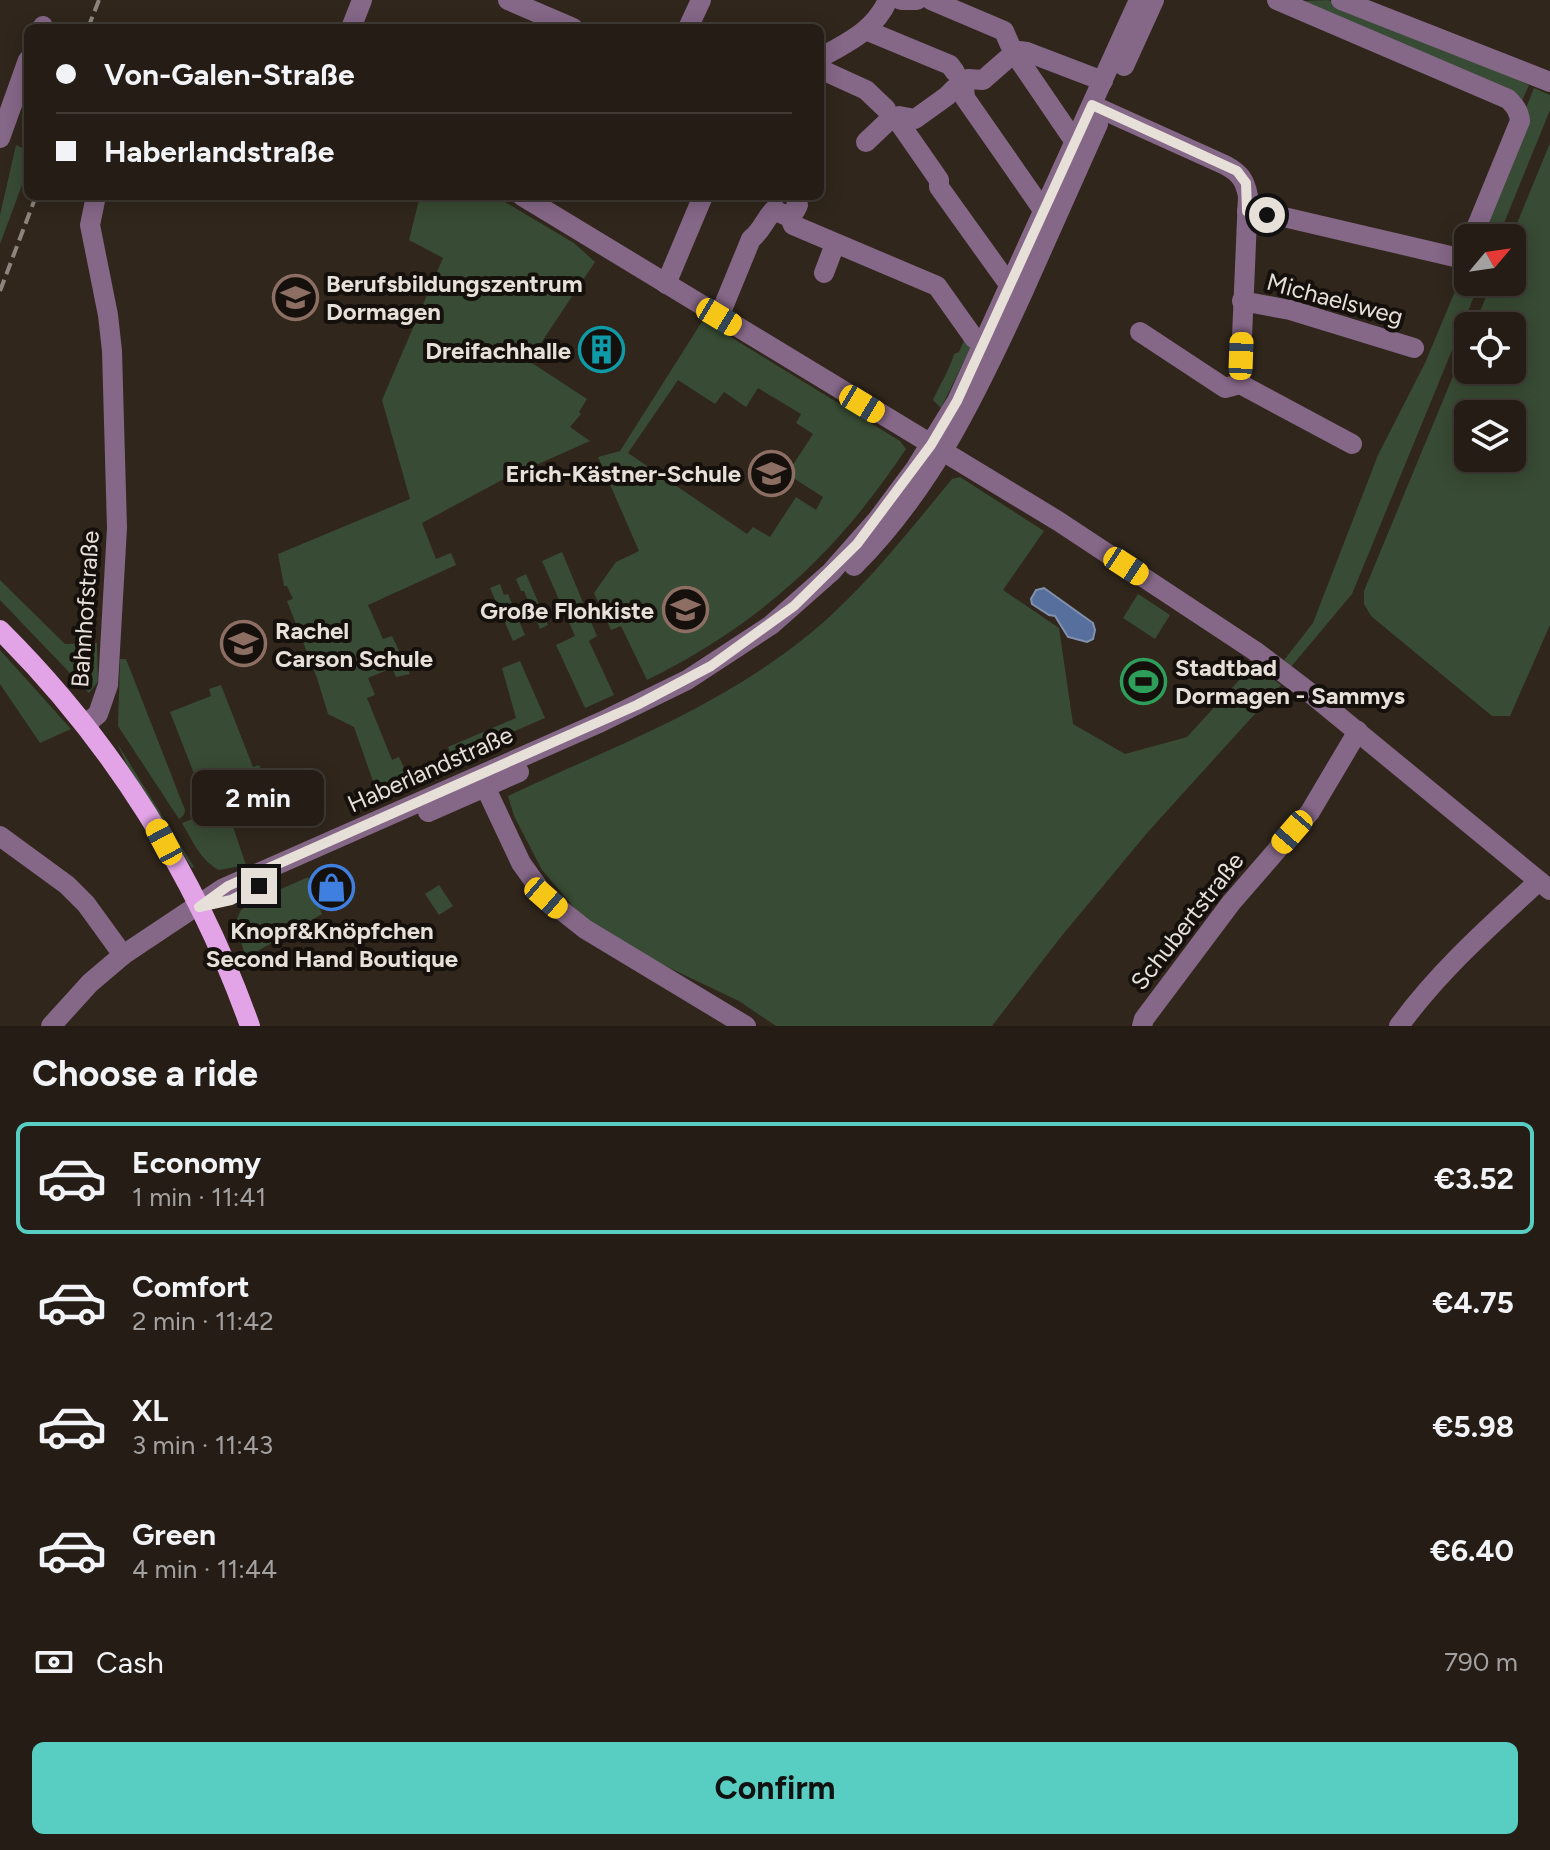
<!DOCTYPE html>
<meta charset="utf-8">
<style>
:root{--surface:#241c15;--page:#302922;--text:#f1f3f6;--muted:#a3a1a0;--line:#413a34;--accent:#57cec1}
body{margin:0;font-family:Figtree,sans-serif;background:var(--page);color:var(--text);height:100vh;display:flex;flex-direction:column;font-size:30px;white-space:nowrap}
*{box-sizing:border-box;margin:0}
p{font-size:26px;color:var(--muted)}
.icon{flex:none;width:44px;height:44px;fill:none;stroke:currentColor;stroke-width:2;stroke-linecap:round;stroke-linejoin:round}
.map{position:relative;height:1026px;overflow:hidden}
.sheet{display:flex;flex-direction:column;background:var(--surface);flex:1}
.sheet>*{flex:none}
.hud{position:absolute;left:24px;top:24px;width:800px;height:176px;border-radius:12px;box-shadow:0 4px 20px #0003,0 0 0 2px var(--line);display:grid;align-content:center;height:176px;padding:0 32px;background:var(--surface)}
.needle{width:52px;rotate:61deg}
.buttons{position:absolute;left:1454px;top:224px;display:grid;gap:16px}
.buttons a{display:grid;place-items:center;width:72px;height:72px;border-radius:12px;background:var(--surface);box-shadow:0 4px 20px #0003,0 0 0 2px var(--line);font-size:40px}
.end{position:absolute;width:36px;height:36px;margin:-18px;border:10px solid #e6e0d9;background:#111;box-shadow:0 0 0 4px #111}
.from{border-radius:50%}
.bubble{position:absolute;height:56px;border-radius:12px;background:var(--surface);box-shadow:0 4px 20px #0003,0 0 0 2px var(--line);font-size:26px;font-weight:700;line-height:56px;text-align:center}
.car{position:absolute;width:24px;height:48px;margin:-24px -12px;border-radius:10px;box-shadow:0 0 6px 2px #0007;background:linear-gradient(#f5c518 24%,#345 0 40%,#f5c518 0 76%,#345 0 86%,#f5c518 0)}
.hud b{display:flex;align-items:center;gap:28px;height:76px;font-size:30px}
.hud b+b{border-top:2px solid var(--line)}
.hud i{width:20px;height:20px;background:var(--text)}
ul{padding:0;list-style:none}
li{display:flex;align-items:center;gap:24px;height:112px;margin:0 16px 12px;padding:0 16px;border:4px solid transparent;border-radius:12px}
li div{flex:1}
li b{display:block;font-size:30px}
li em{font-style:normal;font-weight:700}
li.selected{border-color:var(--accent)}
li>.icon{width:72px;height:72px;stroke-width:1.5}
h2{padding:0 32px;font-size:36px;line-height:96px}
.pay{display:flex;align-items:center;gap:20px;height:88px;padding:0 32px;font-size:30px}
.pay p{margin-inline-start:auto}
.action{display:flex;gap:16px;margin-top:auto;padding:16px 32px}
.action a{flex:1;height:92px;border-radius:12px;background:var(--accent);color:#111;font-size:32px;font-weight:700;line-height:92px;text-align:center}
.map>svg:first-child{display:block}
</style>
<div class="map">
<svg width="1550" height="1026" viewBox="0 0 1550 1026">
<rect width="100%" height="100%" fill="#30261c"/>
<!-- green -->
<g fill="#384b34" fill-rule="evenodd">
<path d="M1328,0L1517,75L1516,79L1529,85L1522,101L1304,1Z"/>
<path d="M1534,88L1550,95V110L1498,238H1474Z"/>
<path d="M1550,143V625L1510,716H1492L1371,616L1364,604V591L1468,340V370H1512V326H1474L1492,282H1512L1511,238ZM1468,414H1512V458H1468Z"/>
<path d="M16,145L26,150L28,147V169L0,244V215Z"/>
<path d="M420,196H495L574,243L595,262L529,361L587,399L579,412L581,414L570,427L590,441L500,481L422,523L436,559L451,553L456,565L368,605L383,639L392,636L410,674L396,677L392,668L368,678L375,695L367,698L392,760L399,757L411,783L379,788L373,781L354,727L328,714L317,678L287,601L293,599L287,586H284L278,554L410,499L382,400L443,258L409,240Z"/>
<path d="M1468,252V282H1480L1352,594L1290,668L1284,660L1313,623L1378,455L1425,363L1461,277Z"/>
<path d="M703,320L900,441L906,449C836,554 761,623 647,680L621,626L611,630L594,593L616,562L639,551L598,457L620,451ZM678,380L715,404L724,392L746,407L758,388L801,414L796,423L813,434L787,474L823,497L816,510L796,497L770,537L753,527L747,534L628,453Z"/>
<path d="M965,338L972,345L941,408L933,400C940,384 949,371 954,354L959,352Z"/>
<path d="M960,477L1044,531L1003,590L1059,628L1073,724L1125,754L1187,737L1253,665L1281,685L1147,833L1060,938L992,1026H776L739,1001L640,954L582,917L542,870L514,816L508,796C614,746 720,708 812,632C865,588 908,532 952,479Z"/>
<path d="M562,552L597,636L589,641L614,695L585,708L556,645L575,636L542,561Z"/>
<path d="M526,574L548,625L540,629L524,591H521L516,579Z"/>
<path d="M0,580L65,644L97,643L98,682L89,693L0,600Z"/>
<path d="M500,584L504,595L508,594L525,635L513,641L490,588Z"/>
<path d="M1138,594L1170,615L1155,639L1123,618Z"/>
<path d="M0,650L71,729L40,743L0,684Z"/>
<path d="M120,659H126L185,810L184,815L179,819L118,726Z"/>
<path d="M520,661L545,718L476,748L465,750L453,759L448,747L516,718L502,668Z"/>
<path d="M221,685L253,767L259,765L263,773L207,807L170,712L211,696L209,689Z"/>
<path d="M117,743L194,867L192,868L127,765Z"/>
<path d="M226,806L246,865L219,870C201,861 192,840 182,823Z"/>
<path d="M308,877L322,914L246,958L235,923L241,910L254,901Z"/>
<path d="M439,885L453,906L439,915L425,894Z"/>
</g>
<!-- water -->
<path fill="#576f9c" stroke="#8291ae" stroke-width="2" d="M1044,588L1093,623L1095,630L1093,639L1087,642L1068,637L1055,616L1049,615L1032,604L1031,599L1036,590Z"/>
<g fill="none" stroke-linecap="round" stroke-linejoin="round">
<!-- minor -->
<g stroke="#856787" stroke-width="20">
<path d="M508,0L573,28"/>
<path d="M901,0H917"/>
<path d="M931,0L1004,31L1010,45"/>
<path d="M1277,0L1508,99C1515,106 1519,111 1520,121L1472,238"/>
<path d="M1341,0L1550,82"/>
<path d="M42,28L43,26"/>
<path d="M351,28L362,0"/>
<path d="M688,28L701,0"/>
<path d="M868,31L950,65L955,72"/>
<path d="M1019,51L1027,52L1103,81"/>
<path d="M1017,57L1075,142"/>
<path d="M820,58C848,42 874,31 888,0"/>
<path d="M1124,66L1154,0"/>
<path d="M820,69L866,90L886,109"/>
<path d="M968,79L983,80L1007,59"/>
<path d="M964,87L965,98L1043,210"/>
<path d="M1092,105L1225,165C1240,173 1245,180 1248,196L1240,384"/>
<path d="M899,116L915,119L947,96L955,88"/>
<path d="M898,121L939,180V187L1010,286"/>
<path d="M0,138L28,60"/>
<path d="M866,142L886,123"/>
<path d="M522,196L1058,521L1255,651L1309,692L1550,890"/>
<path d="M1247,211L1288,218L1459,258L1468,247"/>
<path d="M778,212L785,215L795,211L798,205L795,196"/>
<path d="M789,215L793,225L937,286L974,338L982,344"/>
<path d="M824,273L835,244"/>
<path d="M666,284L703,196"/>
<path d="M1242,301L1290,310L1414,348"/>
<path d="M719,317L751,239C763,230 765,218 775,209"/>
<path d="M1140,332L1225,388L1240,384"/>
<path d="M1240,384L1352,444"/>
<path d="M854,566C932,488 978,391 1023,292C1048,236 1073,180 1098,124"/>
<path d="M85,725L98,714L108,685L117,528L112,351L108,315L90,225L96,196"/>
<path d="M481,778L521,863L546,898L585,929L746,1026"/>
<path d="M428,812L519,772"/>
<path d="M0,836L67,885L86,904L123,955"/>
<path d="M51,1026L90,983L123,955L222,889L601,722L687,680L771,625L831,572L877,520L915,469L957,401L1139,0"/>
<path d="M1142,1026L1144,1019L1231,903L1310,812L1358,731"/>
<path d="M1399,1026C1439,971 1489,927 1539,881"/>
</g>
<!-- major -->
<path stroke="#e3a4e7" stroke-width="20" d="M0,630C112,741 197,877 250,1026"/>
<!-- rail -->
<g stroke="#8d857d" stroke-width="4" stroke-dasharray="12 6" stroke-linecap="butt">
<path d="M88,28L99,0"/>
<path d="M0,291L36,196"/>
</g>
</g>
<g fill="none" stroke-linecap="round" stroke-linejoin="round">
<!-- route -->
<path stroke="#e6e0d9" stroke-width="10" d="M259,886L231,900L199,907L228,886L637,705L711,666L794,606L857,544L931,445L957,401L1092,105L1237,171L1246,183L1247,211L1267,215"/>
</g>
<!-- icons -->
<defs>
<symbol id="school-ring" viewBox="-11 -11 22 22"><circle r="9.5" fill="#15100c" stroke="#8d6e63" stroke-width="1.5"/><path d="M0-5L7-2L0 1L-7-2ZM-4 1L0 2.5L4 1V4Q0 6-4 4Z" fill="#8d6e63"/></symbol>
<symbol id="building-ring" viewBox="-11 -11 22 22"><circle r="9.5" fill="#15100c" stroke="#0f9aa8" stroke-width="1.5"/><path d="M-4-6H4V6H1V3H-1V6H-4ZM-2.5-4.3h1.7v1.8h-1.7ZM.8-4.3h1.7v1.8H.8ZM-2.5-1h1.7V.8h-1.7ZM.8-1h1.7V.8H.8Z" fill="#0f9aa8"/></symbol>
<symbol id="stadium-ring" viewBox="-11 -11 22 22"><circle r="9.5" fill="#15100c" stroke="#2e9e5b" stroke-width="1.5"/><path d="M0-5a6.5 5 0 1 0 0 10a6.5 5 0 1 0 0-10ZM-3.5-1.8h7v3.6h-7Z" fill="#2e9e5b"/></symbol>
<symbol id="shop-ring" viewBox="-11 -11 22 22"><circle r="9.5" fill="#15100c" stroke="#3f7fe0" stroke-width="1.5"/><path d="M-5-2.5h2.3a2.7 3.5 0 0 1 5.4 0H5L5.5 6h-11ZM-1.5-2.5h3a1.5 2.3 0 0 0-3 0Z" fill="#3f7fe0"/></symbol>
</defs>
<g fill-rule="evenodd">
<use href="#school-ring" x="270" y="272" width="51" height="51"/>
<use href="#building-ring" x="576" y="324" width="51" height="51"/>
<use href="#school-ring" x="746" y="448" width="51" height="51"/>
<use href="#school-ring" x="660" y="584" width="51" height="51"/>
<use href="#school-ring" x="218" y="618" width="51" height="51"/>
<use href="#stadium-ring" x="1118" y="656" width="51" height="51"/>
<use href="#shop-ring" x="306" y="862" width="51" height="51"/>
</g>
<g text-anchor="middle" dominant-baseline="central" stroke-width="8" stroke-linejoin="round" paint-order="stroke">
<!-- poi labels -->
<g font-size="24" font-weight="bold" fill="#e6e0d9" stroke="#15100c" text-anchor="start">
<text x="326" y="283">Berufsbildungszentrum<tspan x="326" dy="28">Dormagen</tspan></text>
<text x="571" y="350" text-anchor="end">Dreifachhalle</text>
<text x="741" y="473" text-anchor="end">Erich-Kästner-Schule</text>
<text x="654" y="610" text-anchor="end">Große Flohkiste</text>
<text x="275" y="630">Rachel<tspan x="275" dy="28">Carson Schule</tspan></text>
<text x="1175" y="667">Stadtbad<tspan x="1175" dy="28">Dormagen - Sammys</tspan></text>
<text x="332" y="930" text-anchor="middle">Knopf&amp;Knöpfchen<tspan x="332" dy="28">Second Hand Boutique</tspan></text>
</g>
<!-- street labels -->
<g font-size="24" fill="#e6e0d9" stroke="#15100c">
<text transform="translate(1335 299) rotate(15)">Michaelsweg</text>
<text transform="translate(85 609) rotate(-86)">Bahnhofstraße</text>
<text transform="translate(430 769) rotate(-24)">Haberlandstraße</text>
<text transform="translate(1187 921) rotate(-52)">Schubertstraße</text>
</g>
</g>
</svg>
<div class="buttons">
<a><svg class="needle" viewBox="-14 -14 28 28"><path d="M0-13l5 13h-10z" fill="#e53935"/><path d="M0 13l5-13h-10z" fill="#a3a1a0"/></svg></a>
<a><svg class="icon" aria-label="locate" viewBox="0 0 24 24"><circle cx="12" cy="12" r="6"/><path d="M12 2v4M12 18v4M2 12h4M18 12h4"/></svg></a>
<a><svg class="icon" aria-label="layers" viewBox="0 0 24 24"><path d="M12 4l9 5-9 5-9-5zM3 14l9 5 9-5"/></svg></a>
</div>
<i class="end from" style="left:1267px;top:215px"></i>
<i class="end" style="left:259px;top:886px"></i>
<div class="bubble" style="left:192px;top:770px;width:132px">2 min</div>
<i class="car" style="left:719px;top:317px;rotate:121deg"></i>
<i class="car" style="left:1241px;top:356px;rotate:2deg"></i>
<i class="car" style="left:862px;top:404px;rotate:121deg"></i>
<i class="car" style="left:1126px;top:566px;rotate:123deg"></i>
<i class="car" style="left:1292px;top:832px;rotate:221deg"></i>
<i class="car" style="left:164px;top:842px;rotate:332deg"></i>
<i class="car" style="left:546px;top:898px;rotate:131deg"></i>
<div class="hud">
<b><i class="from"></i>Von-Galen-Straße</b>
<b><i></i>Haberlandstraße</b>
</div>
</div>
<section class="sheet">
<h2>Choose a ride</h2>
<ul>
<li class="selected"><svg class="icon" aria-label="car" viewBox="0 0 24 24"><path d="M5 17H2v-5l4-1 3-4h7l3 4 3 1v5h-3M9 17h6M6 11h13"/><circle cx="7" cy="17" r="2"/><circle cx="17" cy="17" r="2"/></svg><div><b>Economy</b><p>1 min · 11:41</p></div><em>€3.52</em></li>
<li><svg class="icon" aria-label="car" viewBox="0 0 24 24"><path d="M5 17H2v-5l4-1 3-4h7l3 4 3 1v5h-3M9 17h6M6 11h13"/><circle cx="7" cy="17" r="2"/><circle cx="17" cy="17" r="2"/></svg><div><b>Comfort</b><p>2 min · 11:42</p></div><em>€4.75</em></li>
<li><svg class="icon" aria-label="car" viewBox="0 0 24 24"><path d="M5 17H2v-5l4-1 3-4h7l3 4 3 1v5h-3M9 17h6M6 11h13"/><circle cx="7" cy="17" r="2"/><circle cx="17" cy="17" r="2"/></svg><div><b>XL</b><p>3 min · 11:43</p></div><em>€5.98</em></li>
<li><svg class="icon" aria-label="car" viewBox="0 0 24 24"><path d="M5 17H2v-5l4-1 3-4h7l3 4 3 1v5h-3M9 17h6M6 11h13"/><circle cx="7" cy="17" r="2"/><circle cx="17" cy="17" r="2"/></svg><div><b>Green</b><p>4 min · 11:44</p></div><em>€6.40</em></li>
</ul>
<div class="pay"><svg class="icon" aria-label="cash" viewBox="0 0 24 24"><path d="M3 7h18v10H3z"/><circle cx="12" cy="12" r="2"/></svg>Cash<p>790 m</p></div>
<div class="action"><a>Confirm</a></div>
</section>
